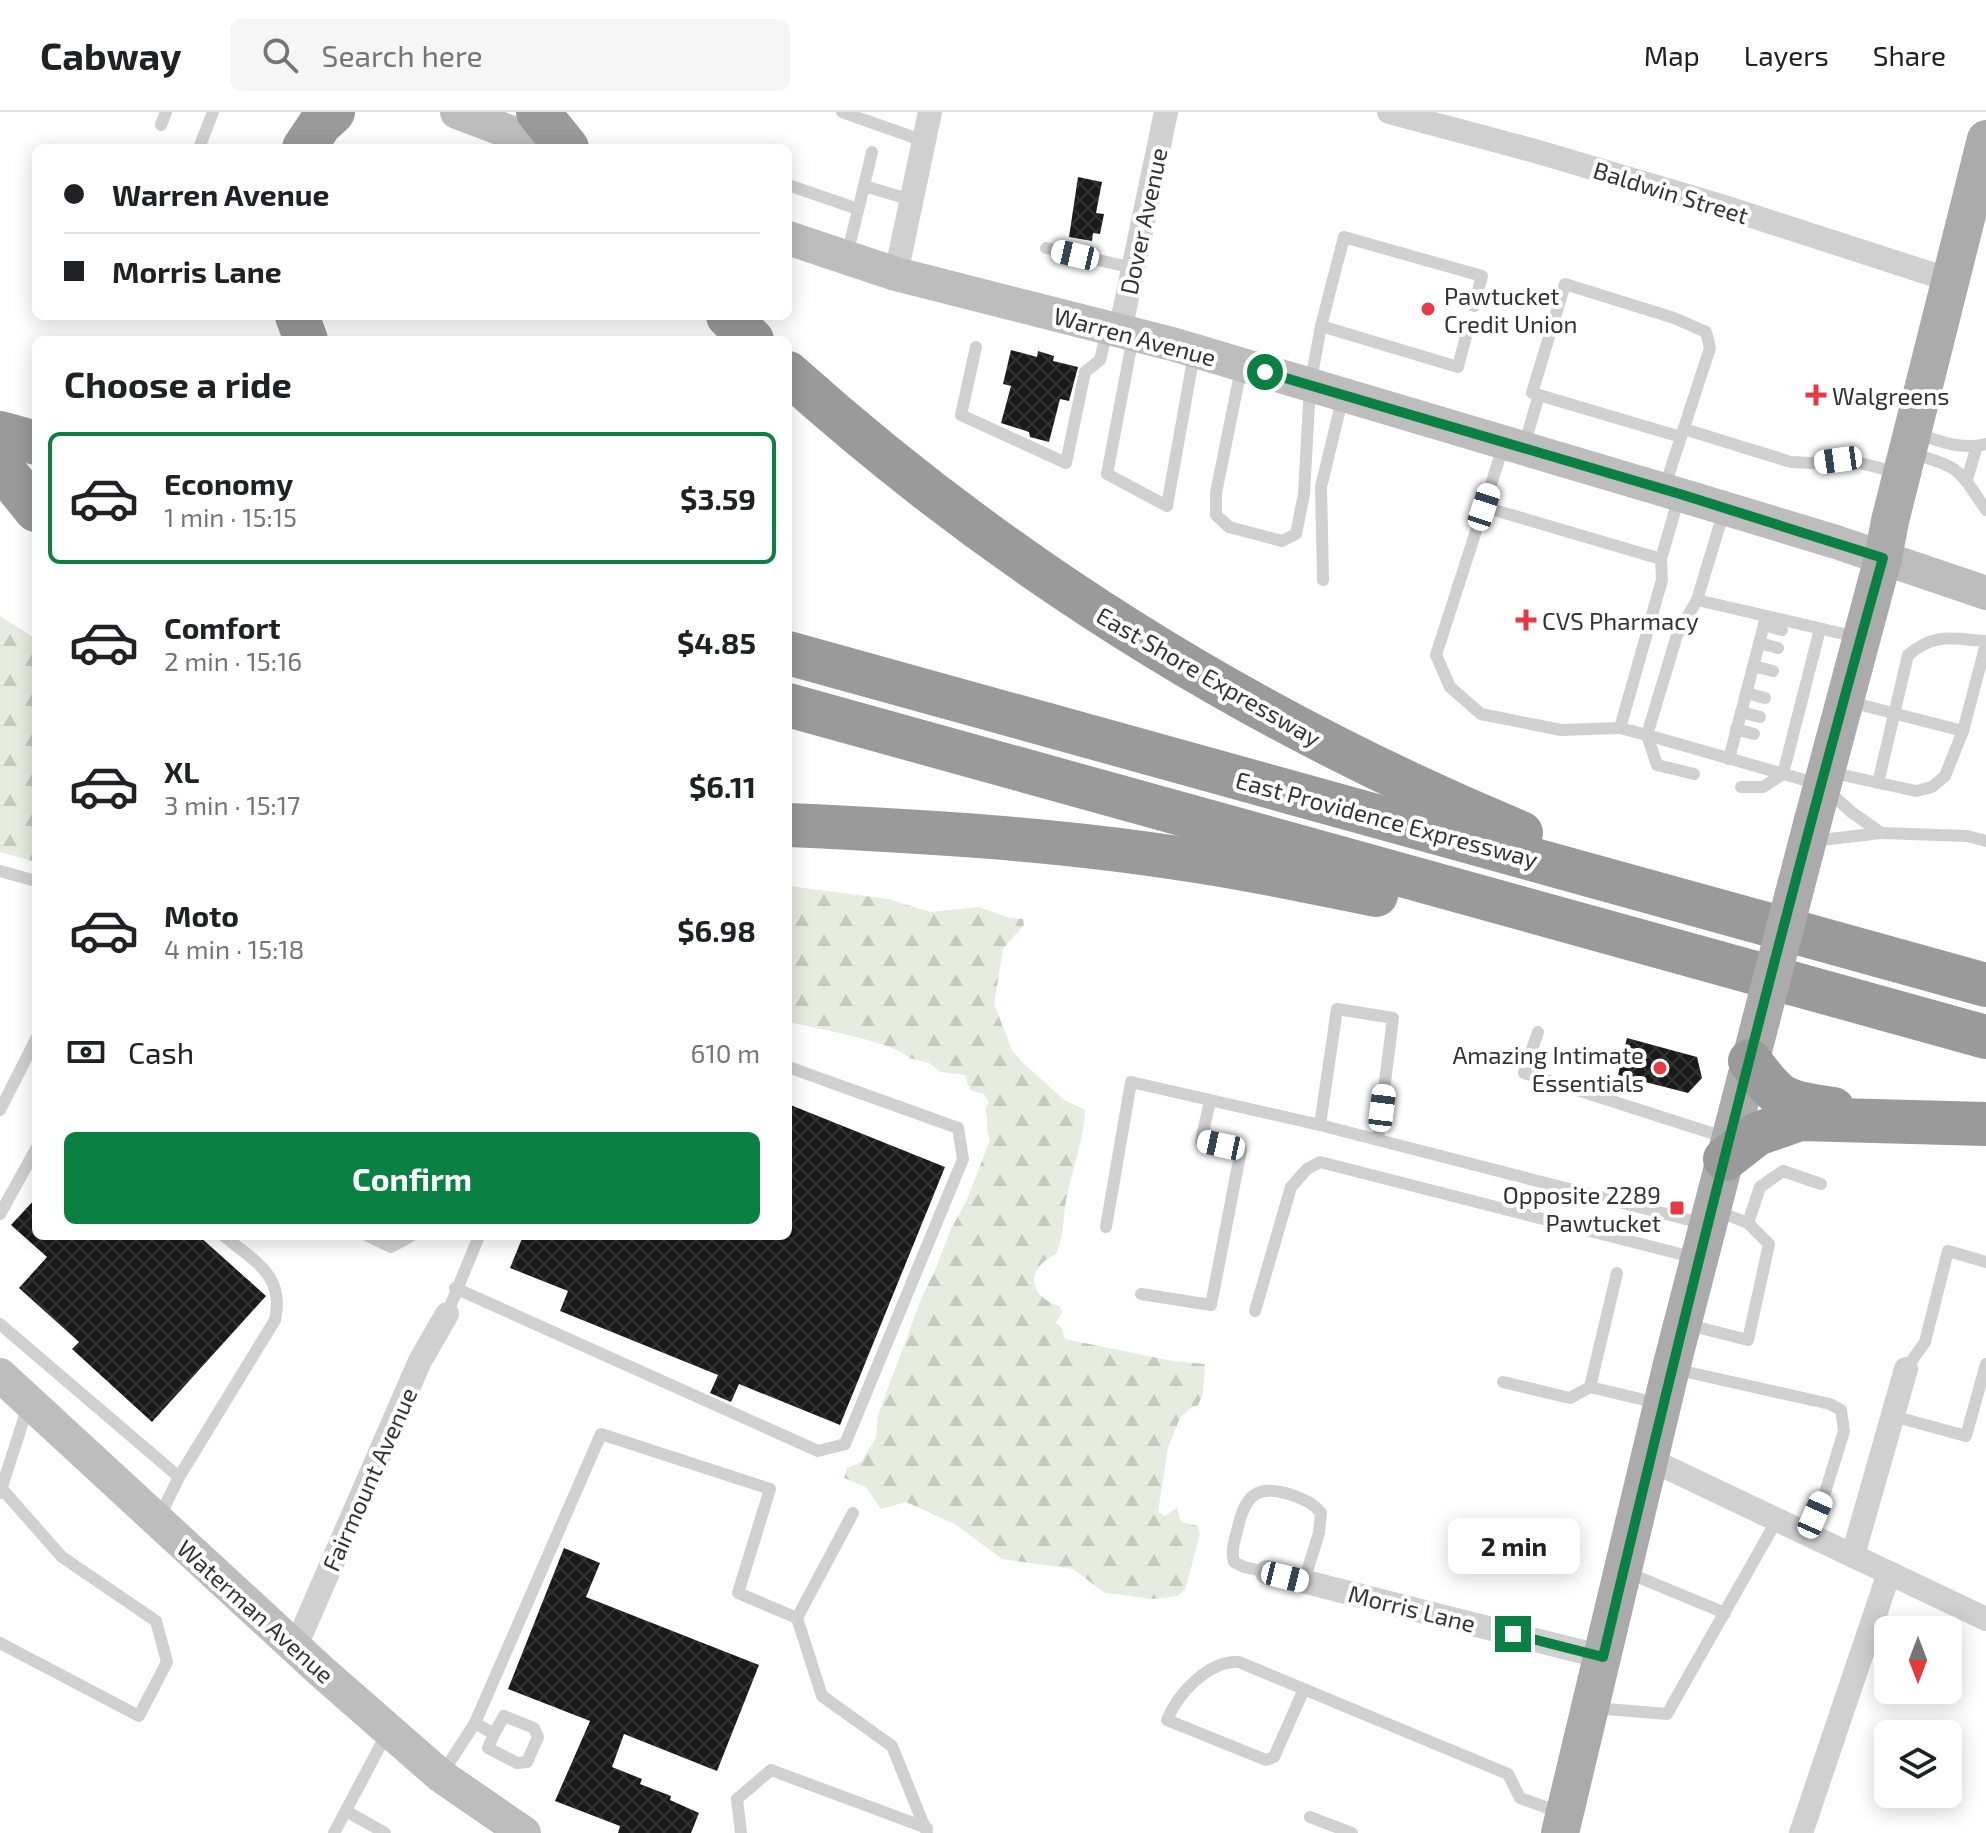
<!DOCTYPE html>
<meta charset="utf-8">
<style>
:root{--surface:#fff;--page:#f6f6f6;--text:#202124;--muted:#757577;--line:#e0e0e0;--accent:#0b8043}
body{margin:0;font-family:"Exo 2",sans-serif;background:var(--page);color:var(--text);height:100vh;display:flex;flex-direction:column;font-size:30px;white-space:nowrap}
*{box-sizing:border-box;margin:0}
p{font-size:26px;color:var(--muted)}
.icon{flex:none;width:44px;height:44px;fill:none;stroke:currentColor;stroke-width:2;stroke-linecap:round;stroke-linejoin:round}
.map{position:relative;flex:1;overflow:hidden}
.sheet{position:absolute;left:32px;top:224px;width:760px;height:904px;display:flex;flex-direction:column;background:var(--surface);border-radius:12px;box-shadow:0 4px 20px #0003}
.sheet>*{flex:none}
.hud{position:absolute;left:32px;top:32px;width:760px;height:176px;border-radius:12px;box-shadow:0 4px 20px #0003;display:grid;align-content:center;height:176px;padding:0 32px;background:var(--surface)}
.needle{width:52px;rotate:180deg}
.tools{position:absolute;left:1874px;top:1504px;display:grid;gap:16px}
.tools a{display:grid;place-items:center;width:88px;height:88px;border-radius:12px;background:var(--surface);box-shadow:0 4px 20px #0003;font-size:40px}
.end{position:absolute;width:36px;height:36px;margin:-18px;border:10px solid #0b8043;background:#fff;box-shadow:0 0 0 4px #fff}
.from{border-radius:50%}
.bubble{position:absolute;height:56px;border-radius:12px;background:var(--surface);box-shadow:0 4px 20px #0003;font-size:26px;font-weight:700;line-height:56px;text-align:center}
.car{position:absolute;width:24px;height:48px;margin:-24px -12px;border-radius:10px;box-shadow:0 0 6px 2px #0007;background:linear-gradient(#fff 24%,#345 0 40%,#fff 0 76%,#345 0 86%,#fff 0)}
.hud b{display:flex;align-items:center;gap:28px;height:76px;font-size:30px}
.hud b+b{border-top:2px solid var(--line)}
.hud i{width:20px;height:20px;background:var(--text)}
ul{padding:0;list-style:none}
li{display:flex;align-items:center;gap:24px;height:132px;margin:0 16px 12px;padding:0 16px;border:4px solid transparent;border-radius:12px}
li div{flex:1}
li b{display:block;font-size:30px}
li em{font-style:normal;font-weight:700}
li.current{border-color:var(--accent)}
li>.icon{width:72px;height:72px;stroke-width:1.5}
h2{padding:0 32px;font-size:36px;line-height:96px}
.pay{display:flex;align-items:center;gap:20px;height:88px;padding:0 32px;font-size:30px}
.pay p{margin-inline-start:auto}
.action{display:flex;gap:16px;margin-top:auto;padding:16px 32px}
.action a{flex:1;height:92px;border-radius:12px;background:var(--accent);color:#fff;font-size:32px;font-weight:700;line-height:92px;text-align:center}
header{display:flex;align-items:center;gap:48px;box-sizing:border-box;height:112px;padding:0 40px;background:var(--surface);border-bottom:2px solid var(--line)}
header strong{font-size:38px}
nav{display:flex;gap:44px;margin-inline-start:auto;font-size:28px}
.search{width:560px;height:72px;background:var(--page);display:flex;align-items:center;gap:20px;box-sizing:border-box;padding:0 28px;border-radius:12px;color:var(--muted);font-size:30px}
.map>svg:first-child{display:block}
</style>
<header>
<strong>Cabway</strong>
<div class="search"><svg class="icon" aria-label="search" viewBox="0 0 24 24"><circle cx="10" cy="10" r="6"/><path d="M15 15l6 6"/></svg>Search here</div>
<nav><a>Map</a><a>Layers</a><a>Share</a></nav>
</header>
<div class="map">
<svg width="1986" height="1721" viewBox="0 0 1986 1721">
<defs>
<pattern id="forest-firs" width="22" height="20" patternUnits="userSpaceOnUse" patternTransform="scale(2)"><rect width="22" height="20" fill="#e6ecdf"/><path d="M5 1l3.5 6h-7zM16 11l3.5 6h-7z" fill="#c6cbc0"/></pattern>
<pattern id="building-cross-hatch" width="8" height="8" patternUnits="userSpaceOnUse" patternTransform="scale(2)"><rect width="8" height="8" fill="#1a1a1a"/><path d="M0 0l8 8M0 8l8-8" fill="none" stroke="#333"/></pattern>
</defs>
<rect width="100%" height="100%" fill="#fff"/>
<!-- forest -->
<g fill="url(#forest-firs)">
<path d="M0,504L36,527V750L0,740Z"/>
<path d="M788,774L888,787L930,800L979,795L1006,805L1023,807L1024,813L1003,837L994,892L1012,938L1021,949L1064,988L1085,998C1084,1025 1074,1053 1068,1079C1062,1102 1066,1118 1056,1142C1026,1156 1027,1184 1059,1194L1062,1200L1056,1211L1062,1216L1065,1227L1172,1249L1205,1252L1203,1282L1198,1293L1189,1297L1179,1308L1168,1336L1158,1400L1165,1404L1177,1396L1181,1410L1198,1414L1200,1422L1185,1478L1177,1484L1153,1487L1105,1481L1073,1457L1002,1447L955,1412L906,1390L881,1397L866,1375L844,1366L847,1356L861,1350L876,1326L878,1303L922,1185L936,1156L951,1117L966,1090L990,1028C984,1014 990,1008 985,998L989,990L984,982L970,978L965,963L941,960L929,951L909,946C899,931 811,915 788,910Z"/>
</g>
<!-- building -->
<g fill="url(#building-cross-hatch)">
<path d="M1078,65L1102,70L1096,101L1104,102L1100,122L1093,121L1092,129L1069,125Z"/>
<path d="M1011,238L1037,245L1038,239L1054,244L1053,249L1078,255L1069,289L1060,287L1049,330L1030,325L1029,320L1001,311L1011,274L1003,272Z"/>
<path d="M1627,926L1697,945L1702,966L1688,981L1618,963Z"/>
<path d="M788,992L945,1055L840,1313L739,1272L731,1290L710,1281L718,1263L560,1199L568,1179L510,1156L523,1124H788Z"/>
<path d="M36,1086V1124H199L266,1184L152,1310L72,1237L79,1230L19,1176L47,1145L11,1113Z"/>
<path d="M564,1436L600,1451L586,1485L759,1553L717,1659L624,1622L612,1655L642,1667L640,1672L671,1684L670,1688L699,1701L691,1721H618L620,1714L555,1689L590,1609L508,1577Z"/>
</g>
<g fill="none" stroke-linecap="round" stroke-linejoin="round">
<!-- service -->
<g stroke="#d0d0d0" stroke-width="12">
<path d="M842,0L924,29"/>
<path d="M161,13L166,0"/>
<path d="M199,36L213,0"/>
<path d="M788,73L858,97"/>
<path d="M864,74L872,40"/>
<path d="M1046,136L1133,156"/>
<path d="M847,143L864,74L912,88"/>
<path d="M1321,214L1458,255L1466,224"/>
<path d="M1133,225L1107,362L1167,394L1194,242"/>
<path d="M976,235L961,303L1066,351L1085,260L1100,248L1107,219"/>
<path d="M1241,257L1216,381V403L1229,415L1282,429L1296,422L1304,382L1310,274L1321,214L1344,125L1482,164L1474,194"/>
<path d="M1684,317L1791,350L1812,351L1849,348L1899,361"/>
<path d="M1916,321C1940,330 1961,338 1986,332"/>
<path d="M1504,332L1436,543L1450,575L1481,602L1561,618L1620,616"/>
<path d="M1524,334L1539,283"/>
<path d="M1911,341C1961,356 1957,355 1986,398"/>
<path d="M1967,367L1977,334"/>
<path d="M1665,374L1710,236L1706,220L1674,206L1565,172L1532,281L1681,325"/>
<path d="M1679,385L1661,447L1662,468L1620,616L1647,623L1657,653L1694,662"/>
<path d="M1484,395L1661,447"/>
<path d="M1724,399L1697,488L1677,523L1647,623L1822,673L1850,699L1881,721L1813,729"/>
<path d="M1323,468L1321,375L1343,284"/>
<path d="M1697,488L1857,525"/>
<path d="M1764,513L1782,518"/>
<path d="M1759,531L1778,536"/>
<path d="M1753,554L1773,559"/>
<path d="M1746,581L1765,586"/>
<path d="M1850,590L1963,619"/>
<path d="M1741,600L1760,605"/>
<path d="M1736,617L1754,622"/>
<path d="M1729,647L1766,505"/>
<path d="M1829,660L1916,679L1932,675L1945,664L1963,619L1986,532"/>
<path d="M1878,671L1908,543C1936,520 1952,527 1986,529"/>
<path d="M1741,675H1763L1783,662L1820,517"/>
<path d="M1881,721L1967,724L1986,729"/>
<path d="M0,759L36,769"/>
<path d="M1538,920L1524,961L1727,1026"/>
<path d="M0,998L36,927"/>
<path d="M1378,1026L1393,906L1337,897L1320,1013L1705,1112"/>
<path d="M0,1102L36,1037"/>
<path d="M1748,1111L1760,1075L1783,1059L1821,1072"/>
<path d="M1106,1115L1131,970L1320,1013"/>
<path d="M368,1124L391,1135L411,1124"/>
<path d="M455,1176L818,1339L845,1332L963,1047L958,1016L788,955"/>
<path d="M1141,1182L1211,1193L1241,1038L1201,1029L1210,989"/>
<path d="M1255,1199L1291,1075L1307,1057L1320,1050L1696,1146"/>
<path d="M447,1202L479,1124"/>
<path d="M0,1212L179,1365"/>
<path d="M1685,1212L1748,1228L1769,1132L1748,1111L1717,1099"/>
<path d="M1674,1257L1830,1292L1841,1298L1844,1319L1824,1384L1807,1422"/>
<path d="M1906,1257L1925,1230L1948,1139L1986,1150"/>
<path d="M1503,1270L1570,1286L1590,1275L1617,1161"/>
<path d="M1590,1275L1657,1291"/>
<path d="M1893,1304L1966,1324L1986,1252"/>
<path d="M0,1381L28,1294"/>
<path d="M853,1401L797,1506L822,1584L892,1634L927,1721"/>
<path d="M159,1406L179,1365L275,1208C285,1163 255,1150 224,1124"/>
<path d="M1267,1460L1244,1455L1234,1450C1231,1439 1234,1430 1237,1419C1245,1381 1258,1371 1295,1384C1307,1389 1313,1391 1321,1401L1319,1421L1304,1469"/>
<path d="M1626,1460L1725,1501"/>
<path d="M0,1531L139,1604L167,1550L156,1509L62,1445L2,1377"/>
<path d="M1304,1577L1274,1645L1266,1648L1167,1608C1178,1581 1209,1548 1239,1550L1508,1662L1520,1686L1562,1701"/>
<path d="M1594,1596L1667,1602L1777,1408"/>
<path d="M475,1611L494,1622L488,1636L517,1651L527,1650L538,1625L534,1616L504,1604L494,1622"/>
<path d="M442,1662L475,1611L601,1322L770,1377L738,1481L797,1506"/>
<path d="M346,1699L385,1721"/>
<path d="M1310,1705L1352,1721"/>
<path d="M334,1721L387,1621"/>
<path d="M741,1721L737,1687L771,1658L927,1716"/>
</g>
<!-- minor -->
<g stroke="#d0d0d0" stroke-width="24">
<path d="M1389,0L1535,39L1721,94L1950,168"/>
<path d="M896,162L930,0"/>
<path d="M1120,219L1166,0"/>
<path d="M1649,1347L1986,1507"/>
<path d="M1853,1443L1906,1257"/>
<path d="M1267,1460L1603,1545"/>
<path d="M296,1534L420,1249L447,1202"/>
<path d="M1801,1721L1889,1461"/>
</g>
<!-- secondary -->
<g stroke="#bdbdbd" stroke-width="34">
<path d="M457,0L552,36"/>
<path d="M788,126L896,162L1172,232L1664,378L1836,430L1986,481"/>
<path d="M0,1263L321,1559L441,1664L524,1721"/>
</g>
<!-- primary -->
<g stroke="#ababab" stroke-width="38">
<path d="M1812,712L1883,446L1890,409L1986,27"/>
<path d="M1560,1721L1671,1256L1761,908"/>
</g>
<!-- motorway -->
<g stroke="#9a9a9a" stroke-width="44">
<path d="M538,0L567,36"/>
<path d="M304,36L320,12L333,0"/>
<path d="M297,204L306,228"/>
<path d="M728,204L752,228"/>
<path d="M788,261C1005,456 1252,609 1521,721"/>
<path d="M0,321L36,331"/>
<path d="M788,541L1986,873"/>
<path d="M788,593L1986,925"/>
<path d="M788,713C922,719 1057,727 1190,748C1253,757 1315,771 1376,783"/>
<path d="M1750,949C1781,991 1783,989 1833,997"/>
<path d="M1725,1047L1757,1022L1800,1007L1986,1012"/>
</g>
<!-- primary-bridge -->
<path stroke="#ababab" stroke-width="38" d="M1761,908L1812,712"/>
<!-- motorway-bridge -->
<path stroke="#9a9a9a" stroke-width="44" d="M0,354L36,398"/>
</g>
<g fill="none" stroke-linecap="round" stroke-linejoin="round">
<!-- route -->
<path stroke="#0b8043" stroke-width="10" d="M1265,260L1680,382L1883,446C1781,810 1690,1177 1603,1545L1513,1522"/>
</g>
<!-- markers -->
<g fill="#e63946" stroke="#fff" stroke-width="3">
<circle cx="1428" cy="197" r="8"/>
<path d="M1812 271h8v8h8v8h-8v8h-8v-8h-8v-8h8z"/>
<path d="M1522 496h8v8h8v8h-8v8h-8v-8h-8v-8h8z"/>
<circle cx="1660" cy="956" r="8"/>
<rect x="1669" y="1088" width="16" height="16" rx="4"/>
</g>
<g text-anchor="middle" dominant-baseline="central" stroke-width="8" stroke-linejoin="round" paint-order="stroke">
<!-- street labels -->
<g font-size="24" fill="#333" stroke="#fff">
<text transform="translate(1671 80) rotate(17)">Baldwin Street</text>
<text transform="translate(1143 109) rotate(-78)">Dover Avenue</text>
<text transform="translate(1135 224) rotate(15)">Warren Avenue</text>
<text transform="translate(1209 564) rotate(30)">East Shore Expressway</text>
<text transform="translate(1387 707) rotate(15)">East Providence Expressway</text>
<text transform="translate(369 1367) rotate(-66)">Fairmount Avenue</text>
<text transform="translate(1412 1496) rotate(14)">Morris Lane</text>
<text transform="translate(256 1499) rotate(42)">Waterman Avenue</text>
</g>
<!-- poi labels -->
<g font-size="24" fill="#333" stroke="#fff" text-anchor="start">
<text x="1444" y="183">Pawtucket<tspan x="1444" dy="28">Credit Union</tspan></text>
<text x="1832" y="283">Walgreens</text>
<text x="1542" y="508">CVS Pharmacy</text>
<text x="1644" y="942" text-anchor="end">Amazing Intimate<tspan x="1644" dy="28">Essentials</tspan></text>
<text x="1661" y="1082" text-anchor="end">Opposite 2289<tspan x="1661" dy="28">Pawtucket</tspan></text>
</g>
</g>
</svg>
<div class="tools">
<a><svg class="needle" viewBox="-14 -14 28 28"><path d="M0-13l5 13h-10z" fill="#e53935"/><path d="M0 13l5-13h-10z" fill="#757577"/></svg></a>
<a><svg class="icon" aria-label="layers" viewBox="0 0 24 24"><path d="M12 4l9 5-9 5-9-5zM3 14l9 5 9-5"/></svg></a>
</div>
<i class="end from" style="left:1265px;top:260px"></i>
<i class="end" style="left:1513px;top:1522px"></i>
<div class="bubble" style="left:1448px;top:1406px;width:132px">2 min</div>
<i class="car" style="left:1075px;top:143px;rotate:283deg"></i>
<i class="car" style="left:1838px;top:348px;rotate:262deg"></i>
<i class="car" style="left:1484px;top:395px;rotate:18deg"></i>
<i class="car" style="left:1382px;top:996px;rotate:7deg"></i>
<i class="car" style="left:1221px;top:1033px;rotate:282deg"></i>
<i class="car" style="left:1815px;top:1403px;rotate:24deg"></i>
<i class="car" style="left:1285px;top:1465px;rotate:104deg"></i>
<div class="hud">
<b><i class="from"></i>Warren Avenue</b>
<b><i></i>Morris Lane</b>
</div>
<section class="sheet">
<h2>Choose a ride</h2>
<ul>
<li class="current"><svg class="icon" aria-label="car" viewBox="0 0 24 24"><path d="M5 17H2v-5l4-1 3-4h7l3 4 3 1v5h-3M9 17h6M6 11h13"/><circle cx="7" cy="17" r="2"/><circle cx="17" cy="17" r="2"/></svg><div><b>Economy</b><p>1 min · 15:15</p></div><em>$3.59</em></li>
<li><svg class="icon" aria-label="car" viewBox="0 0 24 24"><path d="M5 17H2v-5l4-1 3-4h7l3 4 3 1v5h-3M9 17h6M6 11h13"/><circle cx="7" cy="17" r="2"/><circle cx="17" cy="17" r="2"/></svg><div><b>Comfort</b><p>2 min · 15:16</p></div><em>$4.85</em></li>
<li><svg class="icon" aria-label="car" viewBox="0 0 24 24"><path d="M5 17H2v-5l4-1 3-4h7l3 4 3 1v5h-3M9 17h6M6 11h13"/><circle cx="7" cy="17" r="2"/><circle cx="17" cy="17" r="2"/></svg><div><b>XL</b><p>3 min · 15:17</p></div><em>$6.11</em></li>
<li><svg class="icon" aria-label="car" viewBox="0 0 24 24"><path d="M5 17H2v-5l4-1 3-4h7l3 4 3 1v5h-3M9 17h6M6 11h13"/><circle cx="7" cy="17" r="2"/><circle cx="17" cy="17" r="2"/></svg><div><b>Moto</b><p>4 min · 15:18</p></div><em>$6.98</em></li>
</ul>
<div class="pay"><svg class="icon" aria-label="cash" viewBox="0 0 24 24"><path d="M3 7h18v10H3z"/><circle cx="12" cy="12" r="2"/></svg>Cash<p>610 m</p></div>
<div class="action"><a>Confirm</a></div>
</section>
</div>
